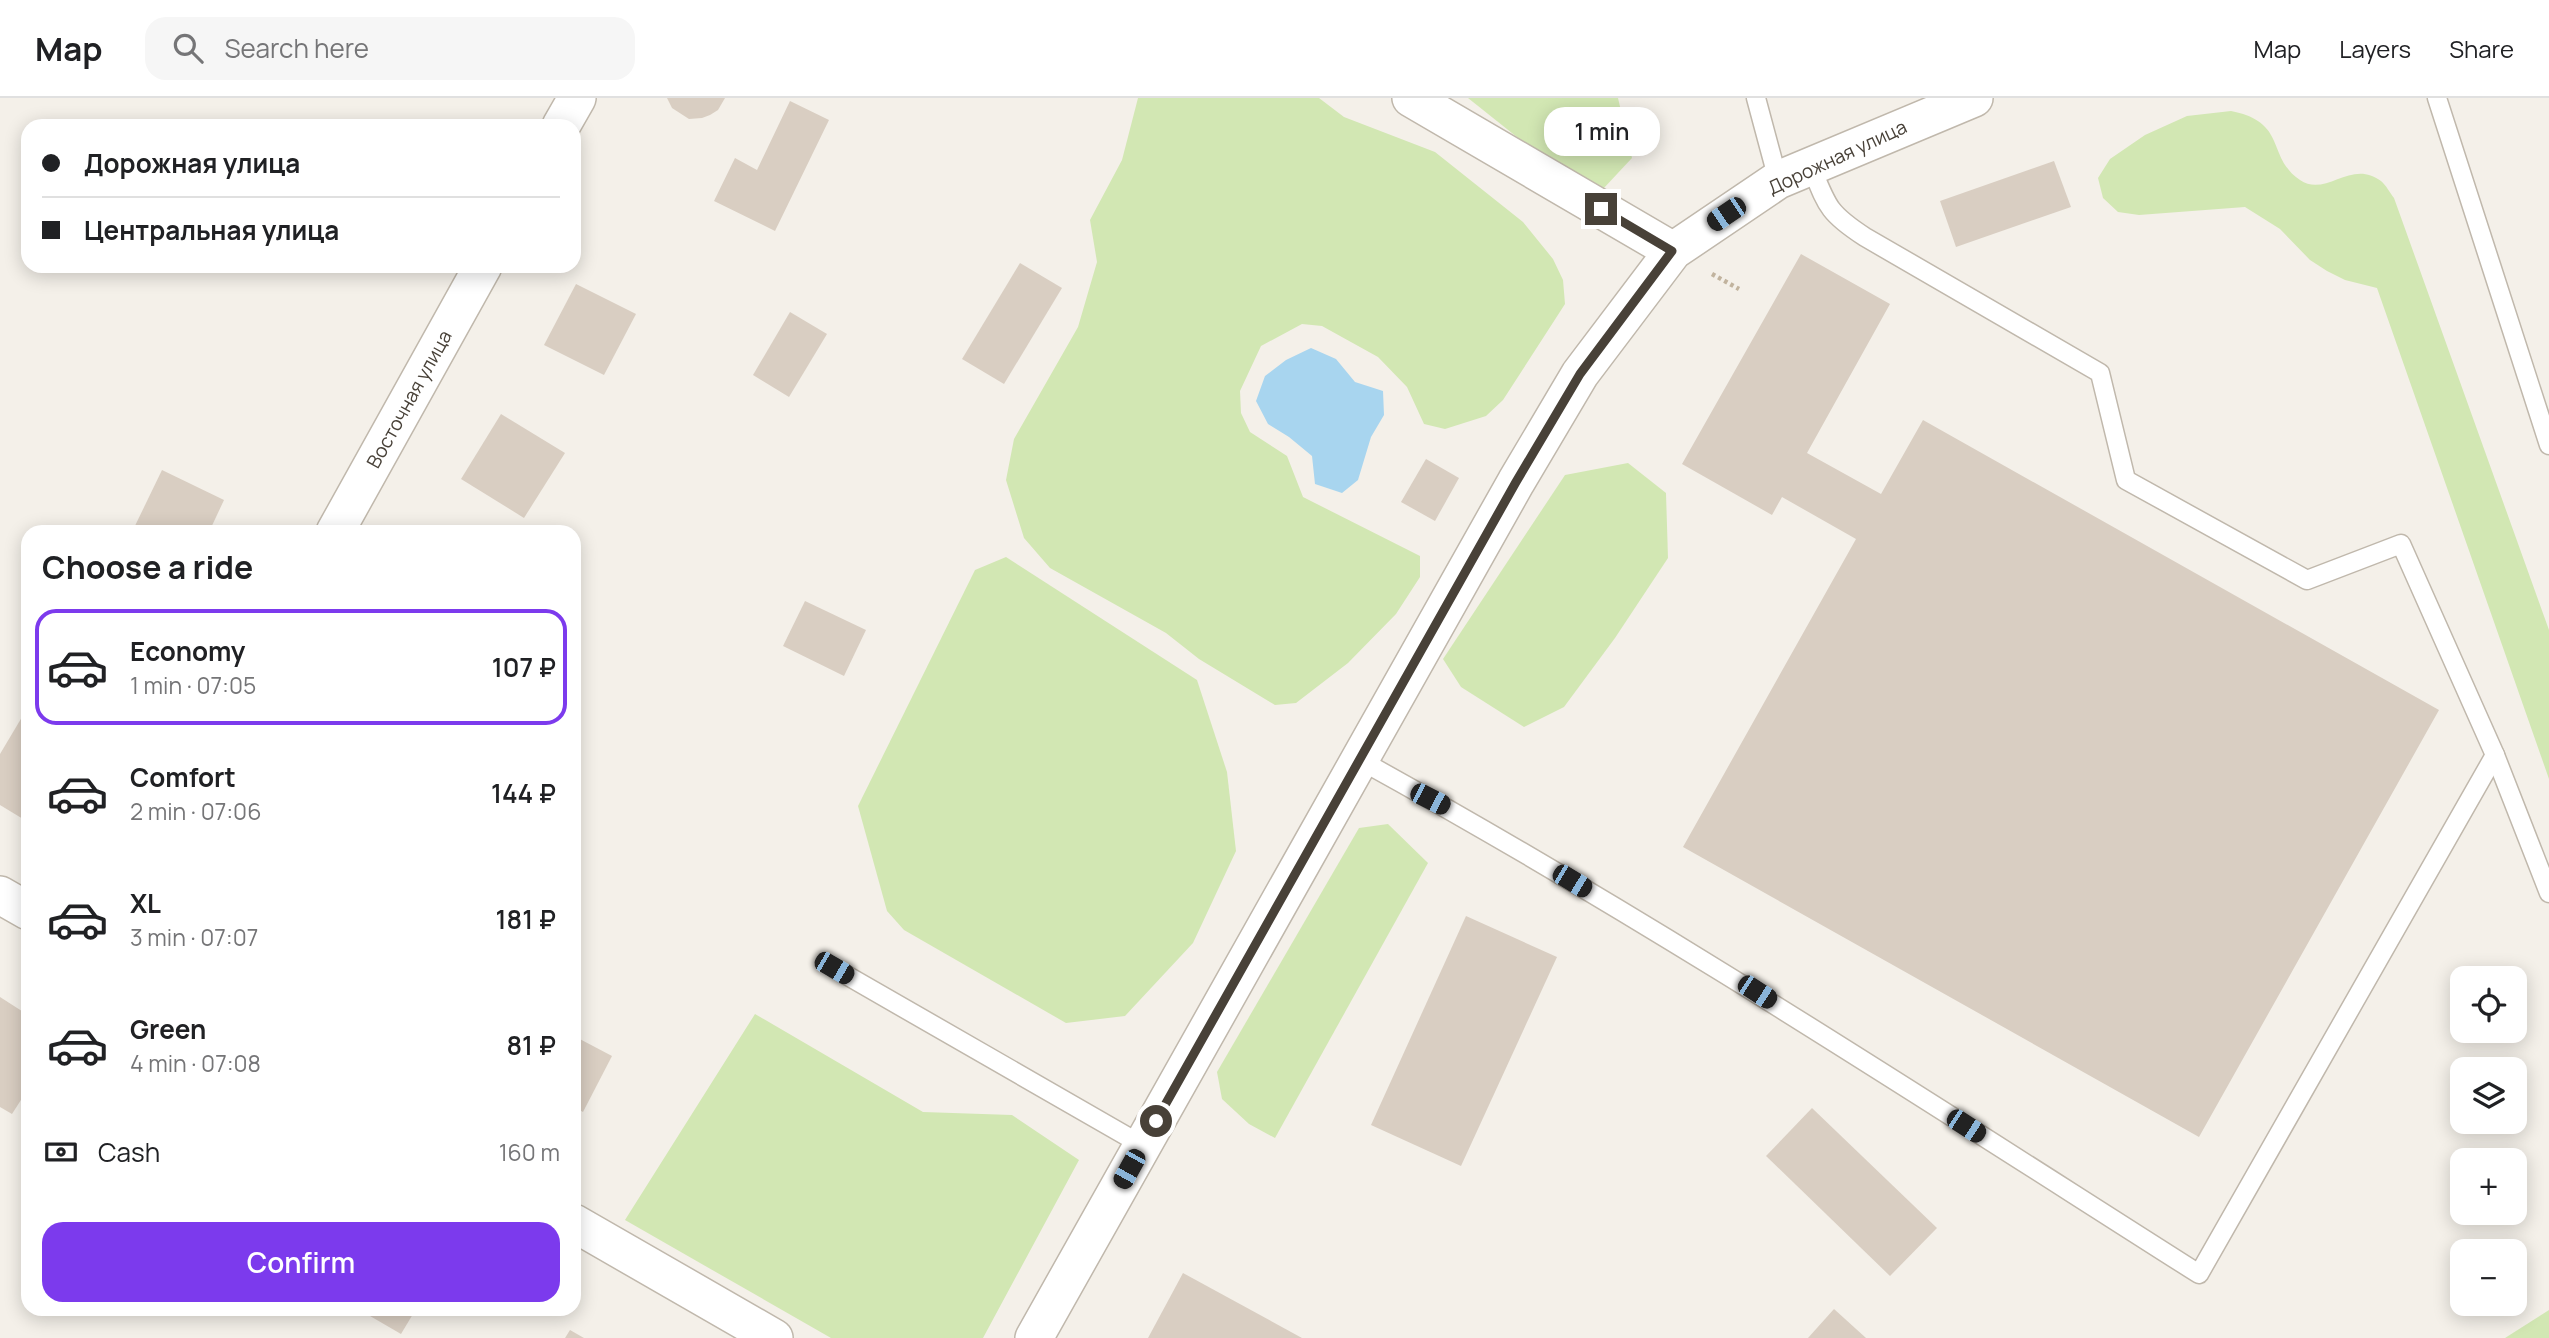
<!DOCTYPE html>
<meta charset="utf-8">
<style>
:root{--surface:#fff;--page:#f6f6f6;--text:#202124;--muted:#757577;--line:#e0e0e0;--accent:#7c3aed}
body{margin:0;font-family:Manrope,sans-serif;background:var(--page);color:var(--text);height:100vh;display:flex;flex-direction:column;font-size:26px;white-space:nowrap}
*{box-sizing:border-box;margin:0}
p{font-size:23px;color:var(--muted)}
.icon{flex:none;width:38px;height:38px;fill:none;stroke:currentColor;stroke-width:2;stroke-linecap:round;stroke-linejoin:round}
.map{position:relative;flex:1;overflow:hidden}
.drawer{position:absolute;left:21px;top:427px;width:560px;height:791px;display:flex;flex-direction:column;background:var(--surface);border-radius:21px;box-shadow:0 4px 18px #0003}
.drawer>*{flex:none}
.guide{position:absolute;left:21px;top:21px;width:560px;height:154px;border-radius:21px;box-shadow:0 4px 18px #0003;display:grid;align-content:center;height:154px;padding:0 21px;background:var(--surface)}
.tools{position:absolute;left:2450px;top:868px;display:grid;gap:14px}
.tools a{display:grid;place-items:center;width:77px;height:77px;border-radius:14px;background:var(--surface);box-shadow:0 4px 18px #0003;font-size:35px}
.end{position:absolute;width:32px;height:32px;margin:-16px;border:9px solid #484138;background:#fff;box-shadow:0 0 0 4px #fff}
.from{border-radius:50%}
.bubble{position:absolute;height:49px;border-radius:21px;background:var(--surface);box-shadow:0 4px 18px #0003;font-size:23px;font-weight:600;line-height:49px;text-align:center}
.car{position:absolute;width:21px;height:42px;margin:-21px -10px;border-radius:9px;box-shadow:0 0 5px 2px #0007;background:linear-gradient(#222 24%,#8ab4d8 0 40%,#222 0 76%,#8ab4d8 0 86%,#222 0)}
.guide b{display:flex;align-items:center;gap:24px;height:66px;font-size:26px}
.guide b+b{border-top:2px solid var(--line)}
.guide i{width:18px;height:18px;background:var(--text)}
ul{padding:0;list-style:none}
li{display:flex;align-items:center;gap:21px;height:116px;margin:0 14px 10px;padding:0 7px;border:4px solid transparent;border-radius:21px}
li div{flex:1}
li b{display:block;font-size:26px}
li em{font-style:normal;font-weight:600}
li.on{border-color:var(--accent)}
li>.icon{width:63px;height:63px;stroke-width:1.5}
h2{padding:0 21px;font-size:32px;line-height:84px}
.pay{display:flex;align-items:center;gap:18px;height:77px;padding:0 21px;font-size:26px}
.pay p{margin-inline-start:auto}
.action{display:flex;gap:14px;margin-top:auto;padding:14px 21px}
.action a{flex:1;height:80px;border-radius:21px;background:var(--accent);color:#fff;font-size:28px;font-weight:600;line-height:80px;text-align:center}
header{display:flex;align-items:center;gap:42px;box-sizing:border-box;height:98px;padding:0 35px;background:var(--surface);border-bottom:2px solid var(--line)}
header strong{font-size:33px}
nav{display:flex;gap:38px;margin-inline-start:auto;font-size:24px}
.search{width:490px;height:63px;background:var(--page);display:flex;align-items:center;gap:18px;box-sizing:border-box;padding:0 24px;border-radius:21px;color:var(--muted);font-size:26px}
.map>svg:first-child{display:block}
</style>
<header>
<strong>Map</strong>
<div class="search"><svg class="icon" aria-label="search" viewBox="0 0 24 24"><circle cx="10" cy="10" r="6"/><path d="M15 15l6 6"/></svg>Search here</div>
<nav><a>Map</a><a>Layers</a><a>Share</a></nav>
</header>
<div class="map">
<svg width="2549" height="1240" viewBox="0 0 2549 1240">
<rect width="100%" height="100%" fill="#f4f0e9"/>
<!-- green -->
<g fill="#d2e7b3">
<path d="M1138,0H1319L1344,19L1435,54L1523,124L1553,161L1563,182L1565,206L1503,302L1486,318L1445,331L1424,326L1407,289L1378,259L1322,228L1302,226L1261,248L1240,293L1241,315L1250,334L1287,358L1303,399L1420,458V479L1396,516L1348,565L1296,605L1275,607L1199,561L1166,535L1050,470L1024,440L1006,382L1014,341L1078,229L1097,164L1090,122L1122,62Z"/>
<path d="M1468,0H1618L1632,60L1603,91L1532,51Z"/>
<path d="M2231,13C2288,24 2266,59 2300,82C2326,100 2351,60 2381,83C2386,87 2390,95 2394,100L2549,532V681L2377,190L2345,182L2327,173L2310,162L2280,131L2245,109L2139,117L2118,114L2103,100L2098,80L2110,61L2145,37L2187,18Z"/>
<path d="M1628,365L1666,395L1668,460L1615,540L1564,609L1524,629L1461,589L1443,561L1565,377Z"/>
<path d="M1006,459L1197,582L1227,674L1236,753L1193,845L1125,918L1066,925L904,832L887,813L858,708L975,472Z"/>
<path d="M1388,726L1428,765L1275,1040L1249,1026L1222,1001L1217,974L1359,730Z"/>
<path d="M755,916L923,1014L1012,1017L1079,1062L983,1240H831L625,1122Z"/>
<path d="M2549,1212V1240H2505Z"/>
</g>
<!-- water -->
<path fill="#a8d5ef" d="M1311,250L1336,261L1355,284L1383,293L1384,317L1371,339L1358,382L1342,395L1315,386L1312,358L1289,339L1268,326L1256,303L1265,278L1286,262Z"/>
<!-- building -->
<g fill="#d9cec2">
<path d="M667,0H725L718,12L710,17L702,20L689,21L672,10Z"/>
<path d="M790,3L829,22L775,133L714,103L735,60L757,72Z"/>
<path d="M2054,63L2071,109L1956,149L1940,103Z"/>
<path d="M1801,156L1890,206L1807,355L1881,396L1923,322L2439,612L2199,1039L1683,749L1856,441L1782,399L1772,417L1682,366Z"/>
<path d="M1020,165L1062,190L1004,286L962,261Z"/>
<path d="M576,186L636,216L604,277L544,247Z"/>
<path d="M790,214L827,236L789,299L753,277Z"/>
<path d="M501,316L565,355L524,420L461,381Z"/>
<path d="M1426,361L1459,380L1435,423L1401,404Z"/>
<path d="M162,372L224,402L209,434H132Z"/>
<path d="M805,503L866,532L844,578L783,548Z"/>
<path d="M28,609V724L0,707V656Z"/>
<path d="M1466,818L1557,859L1461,1068L1371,1027Z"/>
<path d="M0,899L28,917V991L12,1016L0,1009Z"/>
<path d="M574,938L612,958L583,1014L574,1009Z"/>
<path d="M1812,1010L1937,1130L1890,1178L1766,1058Z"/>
<path d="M1183,1175L1302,1240H1148Z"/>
<path d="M358,1211H416L401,1236Z"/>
<path d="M1834,1211L1866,1240H1808Z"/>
<path d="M570,1232L584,1240H565Z"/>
</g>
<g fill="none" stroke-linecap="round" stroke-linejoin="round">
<defs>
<g id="lane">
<path d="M1756,0L1778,82"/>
<path d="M2437,0L2549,347"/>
<path d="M1811,68C1827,108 1828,115 1865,139L2100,275L2126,382L2307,482L2401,446L2495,657L2549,795"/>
<path d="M1360,662C1647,820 1922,1000 2199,1176L2495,657"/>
<path d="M834,870L1142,1047"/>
</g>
<g id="street">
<path d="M1411,0L1673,153"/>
<path d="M561,28L577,0"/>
<path d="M335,434L483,168"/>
<path d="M0,797L28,813"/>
<path d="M574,1125L774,1240"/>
<path d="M1034,1240L1516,384L1580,276L1673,153L1778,82L1974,0"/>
</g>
</defs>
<!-- lane casing -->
<use href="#lane" stroke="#c0b8ac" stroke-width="21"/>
<!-- street casing -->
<use href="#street" stroke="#c0b8ac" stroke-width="40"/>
<!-- path -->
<path stroke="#c1b39e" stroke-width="4.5" stroke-dasharray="3.5 3.5" stroke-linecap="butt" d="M1712,176L1739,191"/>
<!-- lane -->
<use href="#lane" stroke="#fff" stroke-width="18"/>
<!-- street -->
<use href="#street" stroke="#fff" stroke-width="37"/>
</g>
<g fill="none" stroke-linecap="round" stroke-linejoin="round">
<!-- route -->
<path stroke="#484138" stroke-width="9" d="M1156,1023L1516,384L1580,276L1672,153L1601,111"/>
</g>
<g text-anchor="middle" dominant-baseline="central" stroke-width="5" stroke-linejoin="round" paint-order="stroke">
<!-- street labels -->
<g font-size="19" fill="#484138" stroke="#fff">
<text transform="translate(1837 59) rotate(-25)">Дорожная улица</text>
<text transform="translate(409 301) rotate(-61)">Восточная улица</text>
</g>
</g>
</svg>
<div class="tools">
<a><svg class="icon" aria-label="locate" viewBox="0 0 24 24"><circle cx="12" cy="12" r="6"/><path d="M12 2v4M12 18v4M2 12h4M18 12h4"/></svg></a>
<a><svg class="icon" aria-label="layers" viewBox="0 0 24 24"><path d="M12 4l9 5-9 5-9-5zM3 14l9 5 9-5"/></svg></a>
<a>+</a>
<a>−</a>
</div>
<i class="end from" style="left:1156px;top:1023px"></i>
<i class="end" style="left:1601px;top:111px"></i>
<div class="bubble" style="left:1544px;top:9px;width:116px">1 min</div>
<i class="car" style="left:1726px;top:116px;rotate:236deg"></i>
<i class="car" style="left:1430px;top:701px;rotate:117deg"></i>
<i class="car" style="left:1572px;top:783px;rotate:121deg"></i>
<i class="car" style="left:834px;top:870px;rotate:120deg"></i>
<i class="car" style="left:1757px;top:894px;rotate:123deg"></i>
<i class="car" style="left:1966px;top:1028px;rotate:123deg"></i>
<i class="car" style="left:1129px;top:1071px;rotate:209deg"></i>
<div class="guide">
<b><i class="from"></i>Дорожная улица</b>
<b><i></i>Центральная улица</b>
</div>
<section class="drawer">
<h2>Choose a ride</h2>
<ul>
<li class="on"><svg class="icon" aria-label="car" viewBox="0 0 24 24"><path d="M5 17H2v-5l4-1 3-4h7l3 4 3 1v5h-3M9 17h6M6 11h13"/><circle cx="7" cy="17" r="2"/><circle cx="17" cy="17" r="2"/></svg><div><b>Economy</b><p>1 min · 07:05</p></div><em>107 ₽</em></li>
<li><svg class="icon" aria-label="car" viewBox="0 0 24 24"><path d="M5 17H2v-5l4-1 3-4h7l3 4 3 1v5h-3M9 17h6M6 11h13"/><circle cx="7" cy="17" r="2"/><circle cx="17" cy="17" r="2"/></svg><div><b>Comfort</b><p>2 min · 07:06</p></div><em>144 ₽</em></li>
<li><svg class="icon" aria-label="car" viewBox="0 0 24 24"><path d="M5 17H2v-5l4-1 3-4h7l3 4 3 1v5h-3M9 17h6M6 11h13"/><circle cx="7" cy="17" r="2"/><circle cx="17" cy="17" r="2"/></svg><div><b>XL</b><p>3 min · 07:07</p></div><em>181 ₽</em></li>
<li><svg class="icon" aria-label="car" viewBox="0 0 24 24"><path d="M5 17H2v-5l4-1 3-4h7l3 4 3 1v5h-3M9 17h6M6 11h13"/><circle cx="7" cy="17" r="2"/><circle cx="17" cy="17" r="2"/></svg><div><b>Green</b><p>4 min · 07:08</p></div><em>81 ₽</em></li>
</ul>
<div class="pay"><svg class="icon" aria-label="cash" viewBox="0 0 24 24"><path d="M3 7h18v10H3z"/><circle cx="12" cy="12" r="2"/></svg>Cash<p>160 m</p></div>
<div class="action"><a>Confirm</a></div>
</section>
</div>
